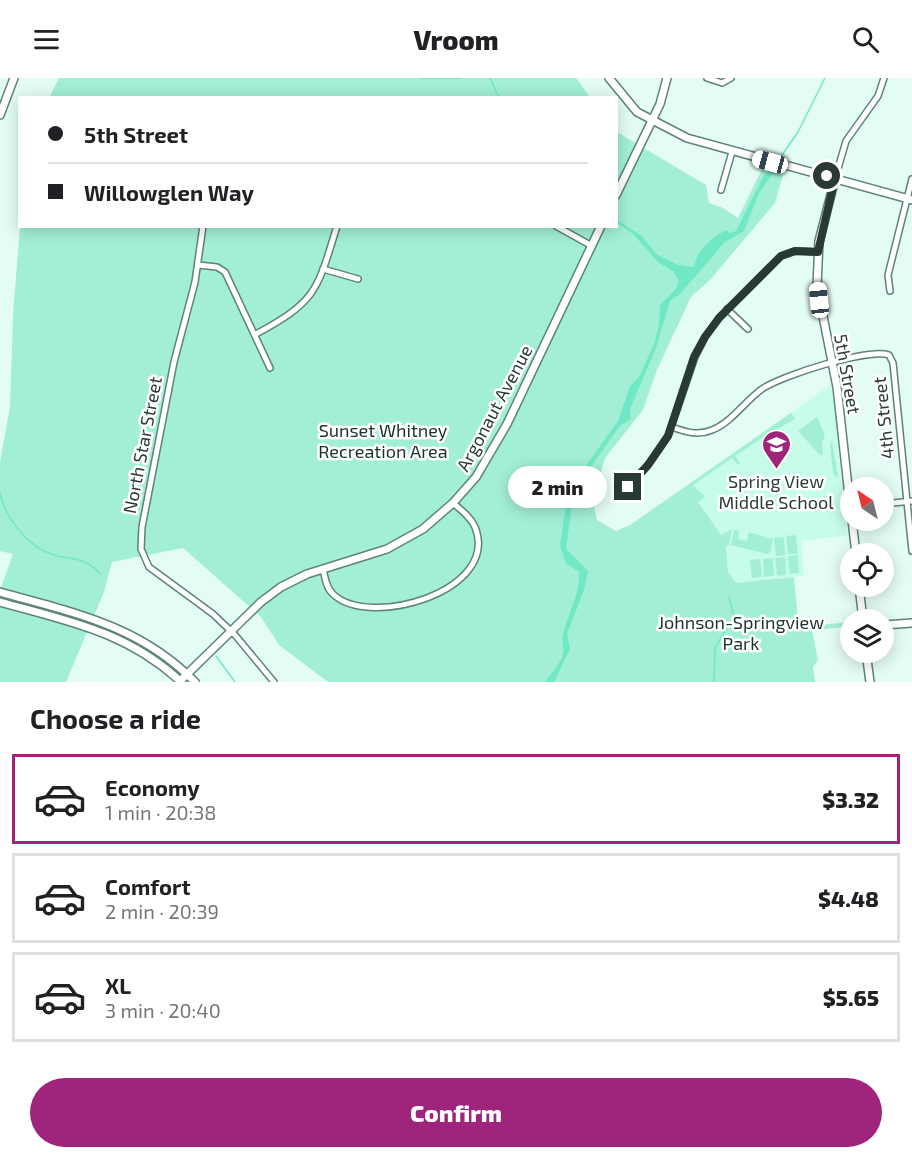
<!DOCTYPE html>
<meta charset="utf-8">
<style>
:root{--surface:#fff;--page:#f6f6f6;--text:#202124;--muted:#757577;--line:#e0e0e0;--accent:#9f247b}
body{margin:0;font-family:"Exo 2",sans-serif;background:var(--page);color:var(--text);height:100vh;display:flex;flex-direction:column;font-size:22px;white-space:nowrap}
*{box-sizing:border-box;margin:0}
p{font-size:20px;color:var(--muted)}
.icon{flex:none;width:33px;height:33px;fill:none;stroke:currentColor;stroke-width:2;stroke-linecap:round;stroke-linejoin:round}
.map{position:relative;height:604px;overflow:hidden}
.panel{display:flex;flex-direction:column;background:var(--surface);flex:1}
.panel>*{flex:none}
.top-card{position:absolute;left:18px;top:18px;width:600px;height:132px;border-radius:0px;box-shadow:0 3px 15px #0003;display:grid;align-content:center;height:132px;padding:0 30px;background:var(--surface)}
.needle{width:39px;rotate:325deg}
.buttons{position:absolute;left:840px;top:399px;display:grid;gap:12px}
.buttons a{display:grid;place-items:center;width:54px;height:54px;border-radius:50%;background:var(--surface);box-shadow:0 3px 15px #0003;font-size:30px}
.end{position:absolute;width:27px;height:27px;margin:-14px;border:8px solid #293a34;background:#fff;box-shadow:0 0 0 3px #fff}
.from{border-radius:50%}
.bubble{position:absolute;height:42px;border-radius:21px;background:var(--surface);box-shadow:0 3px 15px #0003;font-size:20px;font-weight:800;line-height:42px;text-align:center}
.car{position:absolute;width:18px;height:36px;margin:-18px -9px;border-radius:8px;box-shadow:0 0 4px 2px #0007;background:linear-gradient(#fff 24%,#345 0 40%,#fff 0 76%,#345 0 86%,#fff 0)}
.top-card b{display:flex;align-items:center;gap:21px;height:57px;font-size:22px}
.top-card b+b{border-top:2px solid var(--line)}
.top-card i{width:15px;height:15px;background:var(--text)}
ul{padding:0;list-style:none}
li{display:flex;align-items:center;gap:18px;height:90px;margin:0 12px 9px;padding:0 18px;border:3px solid var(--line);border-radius:0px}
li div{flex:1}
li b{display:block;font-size:22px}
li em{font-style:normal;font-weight:800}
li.on{border-color:var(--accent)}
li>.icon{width:54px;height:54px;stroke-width:1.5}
h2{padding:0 30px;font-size:27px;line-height:72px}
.button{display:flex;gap:12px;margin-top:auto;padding:12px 30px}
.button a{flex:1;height:69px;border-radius:36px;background:var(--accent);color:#fff;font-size:24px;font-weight:800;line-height:69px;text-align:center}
header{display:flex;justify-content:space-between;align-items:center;height:78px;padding:0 30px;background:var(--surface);font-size:27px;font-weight:800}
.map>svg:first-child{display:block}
</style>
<header><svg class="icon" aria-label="menu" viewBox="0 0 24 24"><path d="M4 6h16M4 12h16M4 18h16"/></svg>Vroom<svg class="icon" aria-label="search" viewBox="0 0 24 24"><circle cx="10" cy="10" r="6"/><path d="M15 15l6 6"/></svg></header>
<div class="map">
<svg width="912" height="604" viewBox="0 0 912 604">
<rect width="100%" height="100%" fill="#e4fdf4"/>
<!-- built -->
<path fill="#c8fcea" d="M832,306L847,458L801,463L804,498L736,505L601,468Z"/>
<!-- green -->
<g fill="#a3efd6">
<path d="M59,0H576L590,19L49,20Z"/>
<path d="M617,54L706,107L709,125L723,130L738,140L763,89L784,94L775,125L710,202L691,219L657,292L643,332L605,380L593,422L597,442L616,453L630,447L791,335L795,341L776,352L777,366L768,356L735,378L740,385L738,387L732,380L693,407L705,419L698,424L721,457L732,451L729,467L726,468L728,494L736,505L794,499L798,542L810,548L850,544V548L812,553L818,582L813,589L815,604H328L279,567L261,539L183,470L112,484L104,514L66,604H0V512L13,476L0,473V384L10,329L13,236L20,149L616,148Z"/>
<path d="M817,339L825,357L822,365L823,377H820L798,353Z"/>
<path d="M832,363L838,398L836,399L833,395L830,367Z"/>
<path d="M734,452H739L738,461L747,463L749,454L771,461L773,458L771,474L767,476L731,467Z"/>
<path d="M796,457L798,476H788L786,458Z"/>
<path d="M784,459L785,477L776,478L774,460Z"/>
<path d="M798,477L799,495L790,496L788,478Z"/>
<path d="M785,479L786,497L777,498L775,480Z"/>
<path d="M773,480L774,498L764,499L763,481Z"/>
<path d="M760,481L762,499L752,500L750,482Z"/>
</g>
<!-- water -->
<path fill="#70e8c6" d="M772,91L775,92L759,115L744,153L725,164L680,216L670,223L656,270L630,331L631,341L620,348L574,412L566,471L588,493L584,512L567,556L570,571L554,604H545C550,597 561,585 563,577C564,570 562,564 563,557C567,536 581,516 579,494L566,485L560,468L569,406L578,399L618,343L630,308L639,299L654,266L659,247L660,227L676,211L679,203L674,194L659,185L633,156L617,145V142L642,158L656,176L678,187L694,189C698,171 710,161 726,152L730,155L736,153L764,97Z"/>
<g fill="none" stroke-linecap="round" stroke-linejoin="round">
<!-- stream -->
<g stroke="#70e8c6" stroke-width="1.5">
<path d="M421,0H461"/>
<path d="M490,0L499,20"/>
<path d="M780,80L798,54L825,0"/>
<path d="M0,415C5,440 29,470 54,477C72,482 87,479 100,496"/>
<path d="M216,578L235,604"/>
<path d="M714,604L715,570L734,538L729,519"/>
</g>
<defs>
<g id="minor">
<path d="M707,0L722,5L731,0"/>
<path d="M835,101L846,63L878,18L884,0"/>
<path d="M721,112L732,74"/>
<path d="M203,148L195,204L174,284L142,449L141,471L149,489L213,536L235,557L274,604"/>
<path d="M556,148L592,168"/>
<path d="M198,187L217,189L225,194L270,290"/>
<path d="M323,191L358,201"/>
<path d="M890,213L888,197L912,101"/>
<path d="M727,231L748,251"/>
<path d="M256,256C317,223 317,213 337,148"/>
<path d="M672,349C685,354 698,358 712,352C731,345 745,323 762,311C780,298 868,270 889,277L893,285L912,473"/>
<path d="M628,409L648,387L668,358L695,279L705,259L719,240L781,178L795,173L818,174"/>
<path d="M884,426L912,423"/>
<path d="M323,491C325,499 326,510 333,516C368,551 501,514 475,449C471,439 461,432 453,425"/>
</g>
<g id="tertiary">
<path d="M609,0L637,34L687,60L912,122"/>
<path d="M0,37L14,0"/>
<path d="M835,101L819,163L817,208L837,309L850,427"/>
<path d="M616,117L660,26L667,0"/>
<path d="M852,442L856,476"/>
<path d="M859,508L863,542"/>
<path d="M0,514C74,535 139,547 195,604"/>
<path d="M0,524C68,543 128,554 181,604"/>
<path d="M884,547L912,545"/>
<path d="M866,574L870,604"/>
<path d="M180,603L261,524L281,509L307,496L387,471L423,451L453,425L476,399L507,346L601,148"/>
</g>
</defs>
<!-- minor casing -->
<use href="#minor" stroke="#5d8477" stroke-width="8"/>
<!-- tertiary casing -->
<use href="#tertiary" stroke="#5d8477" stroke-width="10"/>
<!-- minor -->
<use href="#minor" stroke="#fff" stroke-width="5"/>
<!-- tertiary -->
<use href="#tertiary" stroke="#fff" stroke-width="7"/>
</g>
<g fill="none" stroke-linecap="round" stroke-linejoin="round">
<!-- route -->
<path stroke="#293a34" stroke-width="8" d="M628,409L648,387L668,358L694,279L705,259L719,240L781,178L795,173L818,174L835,100L827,98"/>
</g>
<!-- icons -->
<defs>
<symbol id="school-pin" viewBox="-11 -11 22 30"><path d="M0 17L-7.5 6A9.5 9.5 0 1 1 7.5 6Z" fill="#9f247b" stroke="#fff"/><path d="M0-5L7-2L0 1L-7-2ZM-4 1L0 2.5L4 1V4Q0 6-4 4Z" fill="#fff"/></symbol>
</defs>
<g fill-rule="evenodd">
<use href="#school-pin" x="760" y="350" width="33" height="45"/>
</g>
<g text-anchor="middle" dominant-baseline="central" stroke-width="5" stroke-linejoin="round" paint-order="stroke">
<!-- street labels -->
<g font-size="18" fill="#293a34" stroke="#fff">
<text transform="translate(848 296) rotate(80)">5th Street</text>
<text transform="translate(494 330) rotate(-62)">Argonaut Avenue</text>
<text transform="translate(883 340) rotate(-96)">4th Street</text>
<text transform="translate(142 367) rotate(-79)">North Star Street</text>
</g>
<!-- park labels -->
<g font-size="18" fill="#1b312a" stroke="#fff">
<text x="383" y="352">Sunset Whitney<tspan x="383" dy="21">Recreation Area</tspan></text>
<text x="741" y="544">Johnson-Springview<tspan x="741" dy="21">Park</tspan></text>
</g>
<!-- poi labels -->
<g font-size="18" fill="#293a34" stroke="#fff">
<text x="776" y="403">Spring View<tspan x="776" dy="21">Middle School</tspan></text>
</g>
</g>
</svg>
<div class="buttons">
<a><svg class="needle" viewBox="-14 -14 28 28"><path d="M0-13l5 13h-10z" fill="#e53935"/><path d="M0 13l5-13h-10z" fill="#757577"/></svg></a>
<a><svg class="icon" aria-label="locate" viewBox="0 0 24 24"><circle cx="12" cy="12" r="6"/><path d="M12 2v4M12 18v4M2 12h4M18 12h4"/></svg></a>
<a><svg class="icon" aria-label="layers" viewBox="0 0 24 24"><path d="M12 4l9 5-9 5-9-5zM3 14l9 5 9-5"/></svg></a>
</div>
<i class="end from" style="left:827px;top:98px"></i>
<i class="end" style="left:628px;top:409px"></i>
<div class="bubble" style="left:508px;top:388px;width:99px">2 min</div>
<i class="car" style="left:770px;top:84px;rotate:285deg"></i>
<i class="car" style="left:819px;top:222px;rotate:354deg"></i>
<div class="top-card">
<b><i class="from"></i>5th Street</b>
<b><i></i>Willowglen Way</b>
</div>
</div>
<section class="panel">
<h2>Choose a ride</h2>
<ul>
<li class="on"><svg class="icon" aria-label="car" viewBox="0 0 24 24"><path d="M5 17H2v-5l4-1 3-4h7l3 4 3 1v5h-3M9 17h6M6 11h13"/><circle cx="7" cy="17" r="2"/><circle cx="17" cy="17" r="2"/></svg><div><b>Economy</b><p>1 min · 20:38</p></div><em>$3.32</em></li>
<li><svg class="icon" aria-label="car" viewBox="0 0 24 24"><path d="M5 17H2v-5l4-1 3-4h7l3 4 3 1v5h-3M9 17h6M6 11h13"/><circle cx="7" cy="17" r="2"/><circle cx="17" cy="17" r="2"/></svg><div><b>Comfort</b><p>2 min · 20:39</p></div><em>$4.48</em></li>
<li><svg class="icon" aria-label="car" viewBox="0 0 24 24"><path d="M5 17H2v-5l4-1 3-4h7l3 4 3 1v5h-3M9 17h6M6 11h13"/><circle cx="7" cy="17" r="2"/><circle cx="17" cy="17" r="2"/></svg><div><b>XL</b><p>3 min · 20:40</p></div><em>$5.65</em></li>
</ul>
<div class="button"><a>Confirm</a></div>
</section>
